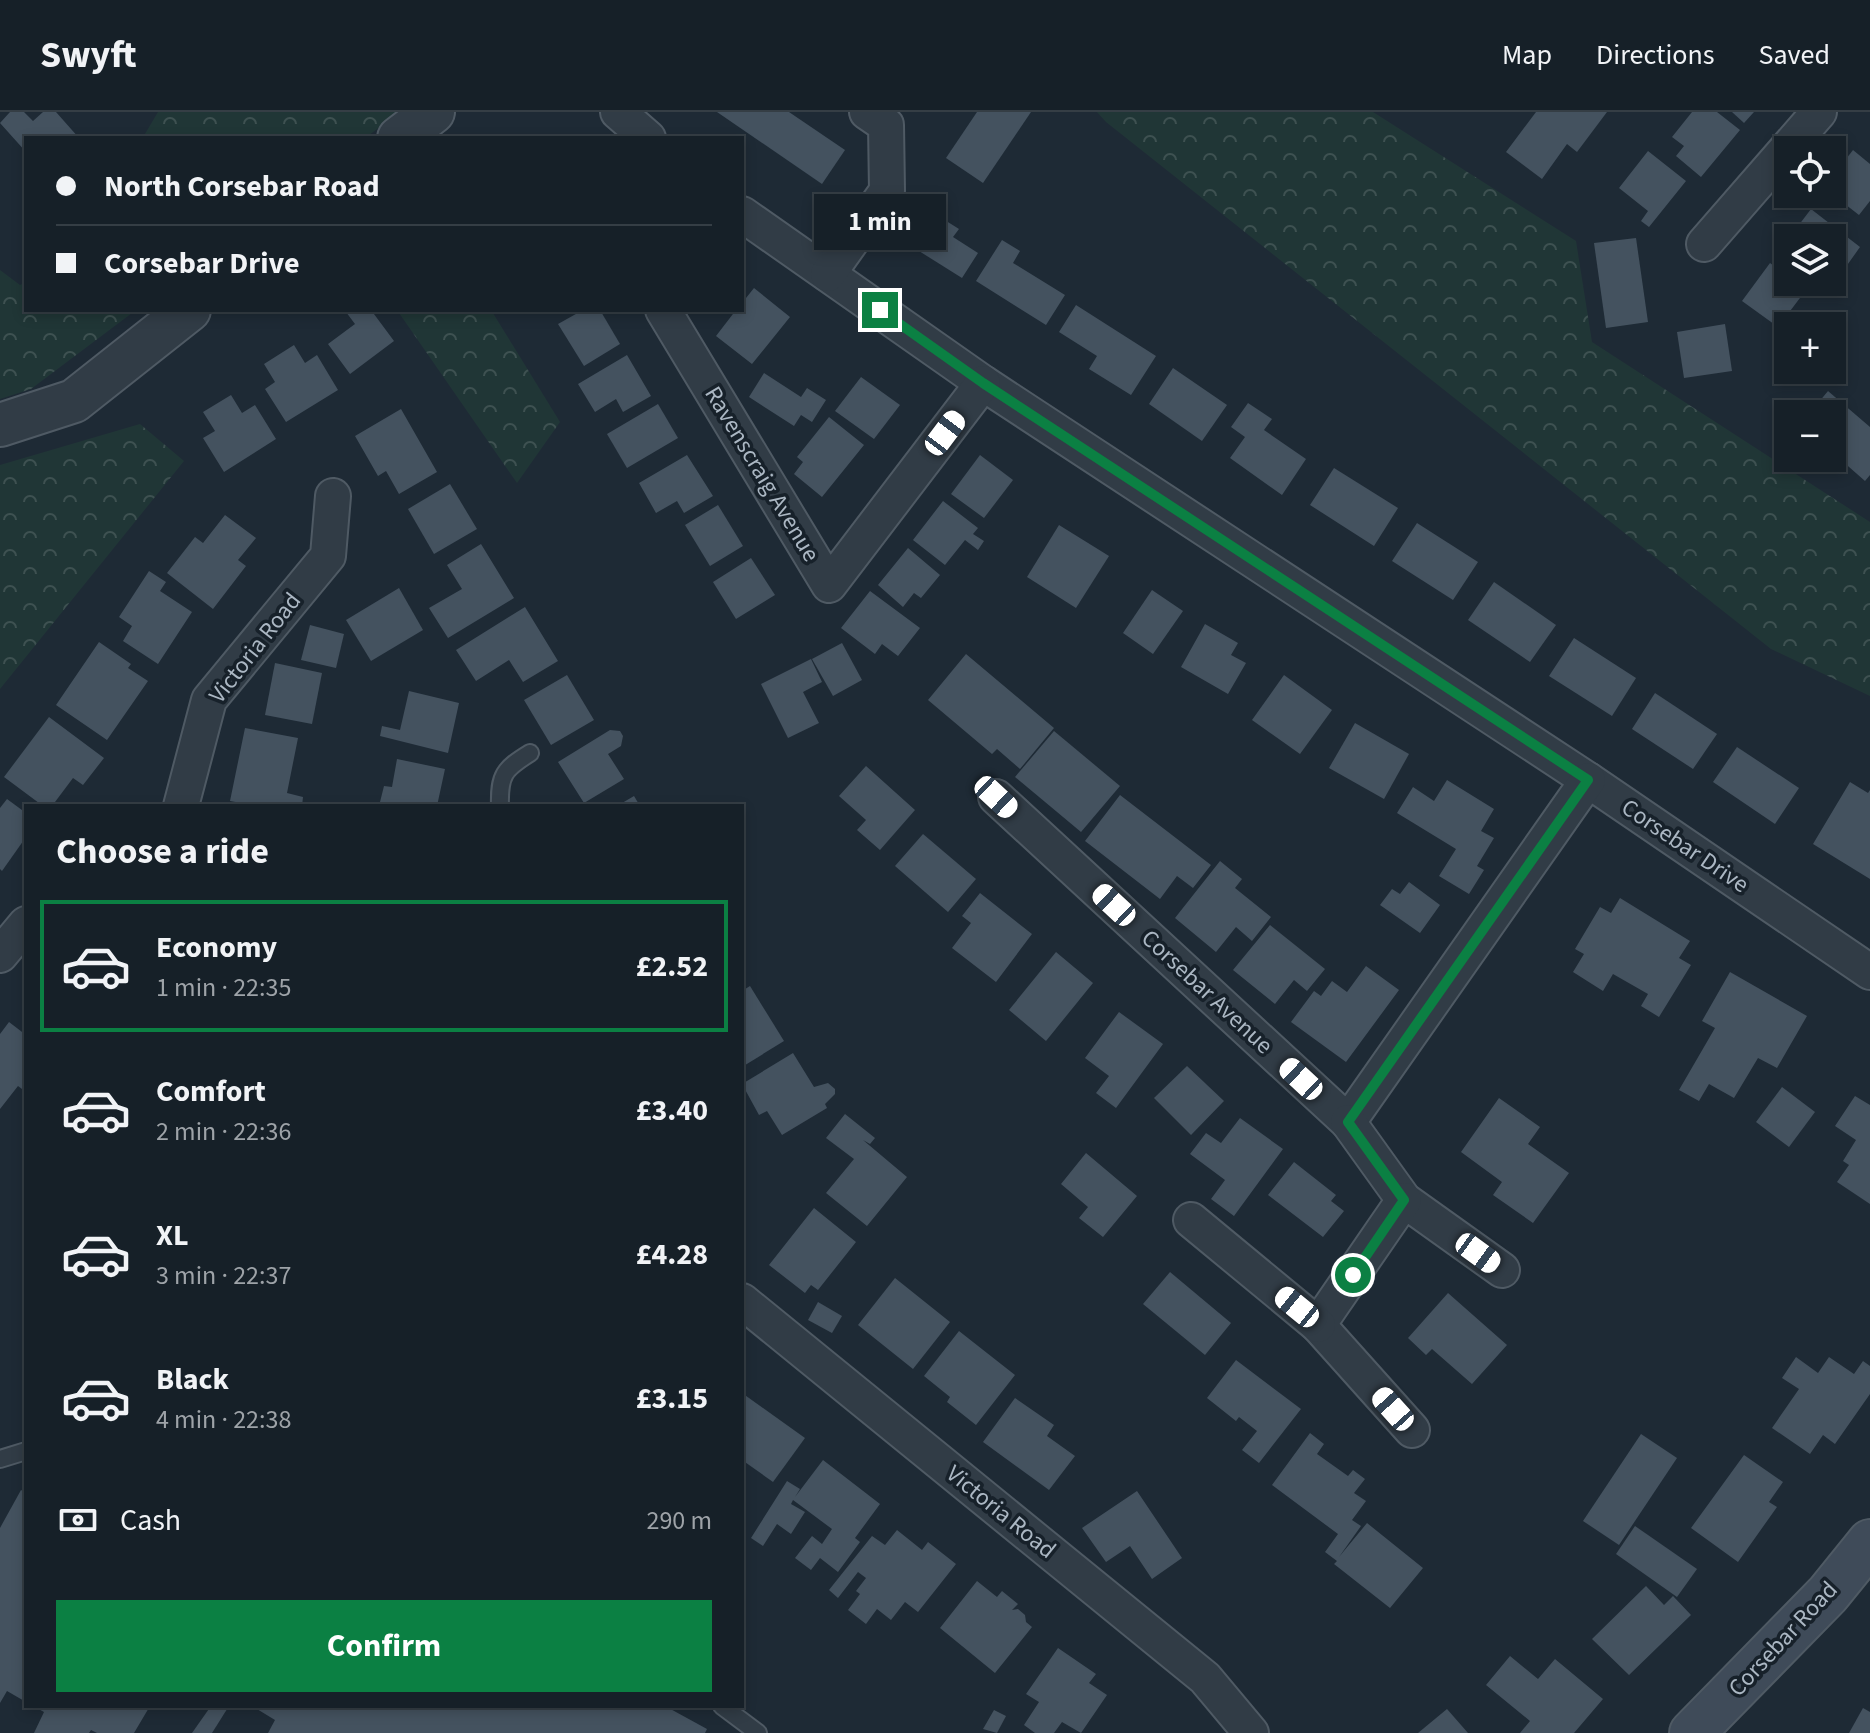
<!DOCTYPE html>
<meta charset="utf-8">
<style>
:root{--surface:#162028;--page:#1f2830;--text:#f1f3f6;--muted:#9ea3a8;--line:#353e45;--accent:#0b8043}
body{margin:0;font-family:"Source Sans 3",sans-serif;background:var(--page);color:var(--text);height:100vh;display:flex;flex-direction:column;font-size:30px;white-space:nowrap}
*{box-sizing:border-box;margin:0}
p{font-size:26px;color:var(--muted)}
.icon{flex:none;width:44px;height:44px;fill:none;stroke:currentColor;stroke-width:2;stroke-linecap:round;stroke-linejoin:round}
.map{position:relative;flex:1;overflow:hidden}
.side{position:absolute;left:24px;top:692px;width:720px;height:904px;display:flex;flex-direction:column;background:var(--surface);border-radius:0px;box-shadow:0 4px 12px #0003,0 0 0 2px var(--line)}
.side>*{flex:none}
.top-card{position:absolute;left:24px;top:24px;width:720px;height:176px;border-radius:0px;box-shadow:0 4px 12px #0003,0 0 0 2px var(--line);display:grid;align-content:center;height:176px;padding:0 32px;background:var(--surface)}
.controls{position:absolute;left:1774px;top:24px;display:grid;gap:16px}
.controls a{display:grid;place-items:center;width:72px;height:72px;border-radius:0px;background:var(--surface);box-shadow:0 4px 12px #0003,0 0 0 2px var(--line);font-size:40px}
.end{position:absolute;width:36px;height:36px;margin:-18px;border:10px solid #0b8043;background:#fff;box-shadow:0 0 0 4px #fff}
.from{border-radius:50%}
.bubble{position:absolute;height:56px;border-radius:0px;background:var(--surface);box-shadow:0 4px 12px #0003,0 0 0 2px var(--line);font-size:26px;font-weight:700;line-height:56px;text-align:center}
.car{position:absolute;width:24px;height:48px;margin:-24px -12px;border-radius:10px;box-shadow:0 0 6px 2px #0007;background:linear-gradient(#fff 24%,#345 0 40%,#fff 0 76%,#345 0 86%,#fff 0)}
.top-card b{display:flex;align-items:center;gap:28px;height:76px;font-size:30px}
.top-card b+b{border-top:2px solid var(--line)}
.top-card i{width:20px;height:20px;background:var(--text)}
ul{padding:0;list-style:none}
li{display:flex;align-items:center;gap:24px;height:132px;margin:0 16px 12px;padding:0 16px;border:4px solid transparent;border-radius:0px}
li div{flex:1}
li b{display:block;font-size:30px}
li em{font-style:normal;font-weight:700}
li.on{border-color:var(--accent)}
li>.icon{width:72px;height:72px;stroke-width:1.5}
h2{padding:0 32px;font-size:36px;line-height:96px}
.pay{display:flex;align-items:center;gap:20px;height:88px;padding:0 32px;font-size:30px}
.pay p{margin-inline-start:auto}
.action{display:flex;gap:16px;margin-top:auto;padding:16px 32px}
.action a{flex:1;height:92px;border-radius:0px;background:var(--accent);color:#fff;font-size:32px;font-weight:700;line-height:92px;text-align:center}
header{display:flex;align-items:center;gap:48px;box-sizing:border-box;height:112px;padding:0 40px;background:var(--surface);border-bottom:2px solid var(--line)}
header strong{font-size:38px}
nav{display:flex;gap:44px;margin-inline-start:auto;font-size:28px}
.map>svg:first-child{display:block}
</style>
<header>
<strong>Swyft</strong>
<nav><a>Map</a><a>Directions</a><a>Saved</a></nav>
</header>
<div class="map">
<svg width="1870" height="1621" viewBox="0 0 1870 1621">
<defs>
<pattern id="forest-crowns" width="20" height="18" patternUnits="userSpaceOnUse" patternTransform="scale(2)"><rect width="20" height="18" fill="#203636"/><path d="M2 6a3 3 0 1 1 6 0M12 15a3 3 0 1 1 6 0" fill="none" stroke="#3e5151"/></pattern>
</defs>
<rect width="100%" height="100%" fill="#1e2a35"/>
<!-- forest -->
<g fill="url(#forest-crowns)">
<path d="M158,0H400L365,26H147L145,22Z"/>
<path d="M1097,0H1373L1576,129L1592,230L1870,410V584L1771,537L1106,10Z"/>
<path d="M0,158L20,173L26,170V198H136L31,277L0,287Z"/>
<path d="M397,198H491L560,310L517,371Z"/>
<path d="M140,312L184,349L0,577V353Z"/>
</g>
<!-- building -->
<g fill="#44525f">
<path d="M10,0H24L33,9L43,0H56L79,26H26V40L0,11Z"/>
<path d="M717,0H789L845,38L822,72Z"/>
<path d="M977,0H1031L983,71L946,46Z"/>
<path d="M1536,0H1607L1577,40L1567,32L1542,67L1506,40Z"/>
<path d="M1692,0H1717L1740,18L1701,65L1676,44L1684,34L1672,25Z"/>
<path d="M1732,0H1754L1744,11Z"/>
<path d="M1853,38L1870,52V89L1859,103L1832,82V65Z"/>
<path d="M1648,39L1686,69L1649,115L1641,109L1648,99L1619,76Z"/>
<path d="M1811,97L1860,135L1843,159L1832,151V126H1789Z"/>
<path d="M932,100L959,117L953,125L978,141L962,166L911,134Z"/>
<path d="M1636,126L1648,210L1606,216L1594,131Z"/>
<path d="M1002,128L1020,139L1013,151L1065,183L1046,213L976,169Z"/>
<path d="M1770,151L1788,164V170H1796L1806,178L1778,215L1742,189Z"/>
<path d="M754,176L790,205L752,252L716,224L736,198H742V191Z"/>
<path d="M1076,193L1156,244L1131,283L1089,257L1097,244L1059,220Z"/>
<path d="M348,198H371L394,229L350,262L328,232L355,212L346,200Z"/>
<path d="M583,198H600L620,232L584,254L558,212Z"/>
<path d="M1725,212L1732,259L1684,266L1677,220Z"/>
<path d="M294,233L305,251L317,243L338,278L286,310L265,277L275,270L264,252Z"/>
<path d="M627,243L651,284L623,300L616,287L595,300L578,272Z"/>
<path d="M1173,256L1227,293L1202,329L1149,292Z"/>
<path d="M764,261L801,285L807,276L826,288L812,310L801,303L794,314L749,285Z"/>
<path d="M861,265L900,293L874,327L835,299Z"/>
<path d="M1828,279L1870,315V363L1865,369L1832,340V302H1809Z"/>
<path d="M231,283L242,301L255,293L276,327L224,360L203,326L215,319L203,300Z"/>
<path d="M1248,291L1272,307L1264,318L1306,347L1282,383L1230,346L1245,325L1231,315Z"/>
<path d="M658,292L678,326L627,356L607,322Z"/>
<path d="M401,297L437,360L399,382L386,359L378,364L355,324Z"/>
<path d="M829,305L864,333L822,385L794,362L803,350L797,345Z"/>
<path d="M687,343L713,384L684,401L677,389L656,401L639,371Z"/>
<path d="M980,343L1013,368L984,406L951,382Z"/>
<path d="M1334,356L1398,396L1374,434L1310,393Z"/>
<path d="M450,372L477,417L434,442L408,397Z"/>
<path d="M943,389L978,416L973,422L984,429L978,438L965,428L945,453L913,428Z"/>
<path d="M718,393L743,434L710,454L685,413Z"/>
<path d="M225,403L256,426L238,448L246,454L213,497L167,461L195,425L203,431Z"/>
<path d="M1417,411L1478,450L1453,488L1392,449Z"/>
<path d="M1059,413L1109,444L1076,496L1027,465Z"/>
<path d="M481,432L514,486L448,526L429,496L462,477L447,453Z"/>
<path d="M908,436L940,463L921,486L914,481L903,495L878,473Z"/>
<path d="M751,446L775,483L736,507L713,470Z"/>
<path d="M149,459L166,470L160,479L192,500L158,552L123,529L132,514L119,505Z"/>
<path d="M1494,470L1556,513L1530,550L1468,508Z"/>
<path d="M399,476L423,518L371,549L346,508Z"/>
<path d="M1152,478L1183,499L1153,542L1123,521Z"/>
<path d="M870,479L920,516L898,544L882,532L875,542L841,516Z"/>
<path d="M525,495L558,549L523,570L509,548L476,569L456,538Z"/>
<path d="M1205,512L1238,531L1231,543L1246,551L1228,582L1181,555Z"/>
<path d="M310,513L344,522L336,556L301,548Z"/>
<path d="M1574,526L1636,566L1612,604L1549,564Z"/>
<path d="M99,530L131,552L128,556L148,569L107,628L56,593Z"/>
<path d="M842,531L862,568L833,584L812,547Z"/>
<path d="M966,542L1054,616L1020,657L997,637L992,642L928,588Z"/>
<path d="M811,547L822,570L803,580L819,611L788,626L761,572Z"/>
<path d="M275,551L322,561L312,612L265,603Z"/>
<path d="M567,563L594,608L551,633L524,588Z"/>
<path d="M1284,563L1332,598L1300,642L1252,608Z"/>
<path d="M409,579L459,591L448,641L380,624L382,614L400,618Z"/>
<path d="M1655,581L1717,622L1693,657L1632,617Z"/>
<path d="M49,605L104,646L83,673L73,666L52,694H43L4,665Z"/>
<path d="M1355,611L1409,642L1384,687L1329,656Z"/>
<path d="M245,616L298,626L287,681L303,685L302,694H257L230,689Z"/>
<path d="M610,618L620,619L623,624L621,634L608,642L624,667L584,691L558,650Z"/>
<path d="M1054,619L1120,674L1081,720L1015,665Z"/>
<path d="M1737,635L1799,676L1775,712L1713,670Z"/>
<path d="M397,647L445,657L437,694H379L384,674L392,675Z"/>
<path d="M866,654L915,698L880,738L857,718L866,708L839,684Z"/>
<path d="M1447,668L1494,697L1481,719L1494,726L1477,754L1484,758L1469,782L1439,764L1456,737L1397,701L1413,675L1434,689Z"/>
<path d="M1850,670L1868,681L1870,678V767L1813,732Z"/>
<path d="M1120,683L1211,753L1193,776L1177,764L1160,787L1085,729Z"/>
<path d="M634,684L640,694H617Z"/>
<path d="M7,687L26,701V725L2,759L0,757V696Z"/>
<path d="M923,722L976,767L948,800L895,754Z"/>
<path d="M1220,749L1242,767L1235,776L1271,805L1252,829L1236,815L1216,840L1175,806Z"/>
<path d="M1409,770L1440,793L1420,821L1380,793L1392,777L1400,782Z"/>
<path d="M980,781L1032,822L996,870L952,836L971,811L962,804Z"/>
<path d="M1620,786L1690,829L1679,846L1691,853L1659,905L1641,894L1648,882L1613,862L1603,879L1573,860L1584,842L1575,837L1600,795L1611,801Z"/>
<path d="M1270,813L1325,857L1307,879L1294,868L1275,892L1233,858Z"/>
<path d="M1056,840L1093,871L1046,929L1009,898Z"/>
<path d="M1366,854L1399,878L1346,950L1291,910L1314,879L1321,884L1332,869L1347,880Z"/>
<path d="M1730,860L1807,904L1777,956L1758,946L1734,986L1709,972L1699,989L1679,978L1715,916L1702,909Z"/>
<path d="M750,874L784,929L742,955V879Z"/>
<path d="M1119,900L1163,932L1116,996L1096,981L1109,964L1085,946Z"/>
<path d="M9,910L26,923V980L18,974L0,997V922Z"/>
<path d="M793,941L814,975L828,971L835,977V982L825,992L827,996L782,1023L767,999L759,1003L742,972Z"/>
<path d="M1187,954L1224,989L1191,1023L1154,986Z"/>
<path d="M1782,975L1815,1000L1789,1035L1756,1010Z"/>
<path d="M1855,984L1870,993V1092L1837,1070L1849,1053L1843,1049L1856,1028L1835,1014Z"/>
<path d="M1499,986L1540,1015L1528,1032L1569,1061L1533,1111L1493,1083L1502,1070L1461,1040Z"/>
<path d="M845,1002L875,1026L870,1032L863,1028L907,1065L867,1114L826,1081L854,1047L826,1026Z"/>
<path d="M1240,1006L1283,1037L1234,1104L1211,1087L1225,1068L1190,1042L1206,1021L1221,1031Z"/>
<path d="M1086,1041L1137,1084L1103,1125L1079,1106L1088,1095L1061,1072Z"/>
<path d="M1294,1050L1336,1083L1331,1089L1344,1099L1323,1125L1268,1083Z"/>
<path d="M814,1096L856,1130L818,1178L811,1173L805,1181L769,1153Z"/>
<path d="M1170,1160L1231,1211L1205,1243L1143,1192Z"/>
<path d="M895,1166L950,1210L913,1257L858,1213Z"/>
<path d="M1448,1181L1507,1233L1472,1272L1432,1237L1426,1243L1408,1226Z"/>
<path d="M818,1190L842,1204L832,1221L808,1208Z"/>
<path d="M959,1219L1015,1263L976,1313L947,1290L950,1285L924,1264Z"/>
<path d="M1796,1245L1818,1261L1829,1245L1854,1262L1863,1249L1870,1254V1282L1835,1332L1823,1323L1810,1342L1772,1316L1799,1277L1782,1266Z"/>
<path d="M1236,1248L1301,1297L1259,1351L1242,1338L1257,1319L1239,1305L1236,1309L1207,1286Z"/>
<path d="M742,1281L805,1326L773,1370L742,1348Z"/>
<path d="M1015,1286L1054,1313L1047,1324L1075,1344L1049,1378L983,1330Z"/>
<path d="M1310,1321L1324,1332L1317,1342L1348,1364L1353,1358L1365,1367L1354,1381L1366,1389L1352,1408L1361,1414L1339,1445L1367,1411L1423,1456L1390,1496L1334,1452L1337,1449L1325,1440L1338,1422L1272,1373Z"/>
<path d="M1641,1322L1677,1346L1619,1433L1583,1409Z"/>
<path d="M1744,1343L1783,1370L1769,1390L1777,1395L1738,1450L1691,1416Z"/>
<path d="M823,1348L880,1392L855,1426L860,1430L838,1460L820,1446L811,1458L795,1446L812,1424L822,1432L832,1417L793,1388L791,1392L805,1400L791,1422L777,1412L763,1434L751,1426L787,1369L800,1377L795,1385Z"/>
<path d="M21,1378L26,1381V1590L7,1579L0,1591V1416Z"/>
<path d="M1137,1379L1182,1446L1152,1467L1130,1434L1106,1450L1082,1416Z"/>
<path d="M1635,1414L1697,1457L1677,1485L1616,1442Z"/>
<path d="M897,1418L922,1438L928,1430L956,1452L918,1500L905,1490L891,1508L877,1497L866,1512L848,1498L860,1482L856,1479L866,1466L858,1460L838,1486L829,1478L872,1424L885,1433Z"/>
<path d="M977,1469L997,1485L1002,1479L1018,1492L1012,1498L1018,1497L1025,1503L1026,1510L1032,1515L995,1561L940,1516Z"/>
<path d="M1646,1474L1664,1493L1673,1484L1691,1503L1629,1563L1592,1527Z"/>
<path d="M1058,1536L1096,1562L1089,1571L1107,1583L1081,1621L1062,1610L1054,1621H1035L1024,1613L1039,1590L1026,1582Z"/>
<path d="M1510,1544L1538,1567L1555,1547L1603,1587L1574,1621H1520L1530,1609L1486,1573Z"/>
<path d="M33,1594H150L134,1621H97L91,1618L89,1621H34L44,1600Z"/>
<path d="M211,1594H229L212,1621H192Z"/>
<path d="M252,1594H665L707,1617L705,1621H268L275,1608Z"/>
<path d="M1863,1596L1870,1600V1621H1849Z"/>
<path d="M1447,1597L1468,1621H1418Z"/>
<path d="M994,1598L1006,1604L997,1621L983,1617Z"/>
</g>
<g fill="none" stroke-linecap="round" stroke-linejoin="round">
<defs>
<g id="service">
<path d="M500,694C499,663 504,657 530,641"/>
<path d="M0,1347L26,1339"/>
<path d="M722,1594L758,1621"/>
</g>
<g id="minor">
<path d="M618,0L648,26"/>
<path d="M742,102L983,271L1588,668L1870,860"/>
<path d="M1704,132L1819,0"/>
<path d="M828,162L887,79L886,13L867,0"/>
<path d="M663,198L829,473L983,271"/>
<path d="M996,685L1348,1010L1588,668"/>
<path d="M181,694L209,588L328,444L333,384"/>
<path d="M0,843L26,812"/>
<path d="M1348,1010L1404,1088L1502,1158"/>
<path d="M1404,1088L1318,1213L1412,1318"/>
<path d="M1191,1108L1318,1213"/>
<path d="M742,1189L1205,1566L1251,1621"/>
</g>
<g id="tertiary">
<path d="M399,26L433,0"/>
<path d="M0,313L74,289L189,198"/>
</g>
<path id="secondary" d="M1692,1621L1828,1482L1870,1430"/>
</defs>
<!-- service casing -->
<use href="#service" stroke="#4f5a64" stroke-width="20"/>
<!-- minor casing -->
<use href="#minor" stroke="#4f5a64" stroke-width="38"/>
<!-- tertiary casing -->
<use href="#tertiary" stroke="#4f5a64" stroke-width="46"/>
<!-- secondary casing -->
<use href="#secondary" stroke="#4f5a64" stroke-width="48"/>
<!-- service -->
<use href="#service" stroke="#313c46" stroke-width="16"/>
<!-- minor -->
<use href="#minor" stroke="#313c46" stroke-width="34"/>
<!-- tertiary -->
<use href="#tertiary" stroke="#313c46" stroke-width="42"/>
<!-- secondary -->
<use href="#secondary" stroke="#3f4b59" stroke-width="44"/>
</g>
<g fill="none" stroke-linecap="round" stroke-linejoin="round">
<!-- route -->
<path stroke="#0b8043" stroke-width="10" d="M880,198L983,271L1588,668L1348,1010L1404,1088L1353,1163"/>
</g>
<g text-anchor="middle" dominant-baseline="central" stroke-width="7" stroke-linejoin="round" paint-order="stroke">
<!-- street labels -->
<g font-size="24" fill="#abb7c3" stroke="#17212a">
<text transform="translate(762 362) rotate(59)">Ravenscraig Avenue</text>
<text transform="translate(255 536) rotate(-52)">Victoria Road</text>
<text transform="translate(1685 734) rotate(34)">Corsebar Drive</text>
<text transform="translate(1207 880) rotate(43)">Corsebar Avenue</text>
<text transform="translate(1001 1400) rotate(39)">Victoria Road</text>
<text transform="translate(1783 1527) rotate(-47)">Corsebar Road</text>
</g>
</g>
</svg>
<div class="controls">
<a><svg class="icon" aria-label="locate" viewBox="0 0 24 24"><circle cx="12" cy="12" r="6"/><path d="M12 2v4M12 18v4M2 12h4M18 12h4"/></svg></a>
<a><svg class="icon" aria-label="layers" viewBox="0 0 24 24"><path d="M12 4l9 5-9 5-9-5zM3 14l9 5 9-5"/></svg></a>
<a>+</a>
<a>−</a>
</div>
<i class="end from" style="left:1353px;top:1163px"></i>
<i class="end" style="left:880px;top:198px"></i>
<div class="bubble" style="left:814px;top:82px;width:132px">1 min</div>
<i class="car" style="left:945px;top:321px;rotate:37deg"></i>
<i class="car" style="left:996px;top:685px;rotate:133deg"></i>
<i class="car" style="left:1114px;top:793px;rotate:313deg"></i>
<i class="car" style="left:1301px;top:967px;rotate:313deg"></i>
<i class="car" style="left:1478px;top:1141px;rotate:126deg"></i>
<i class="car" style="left:1297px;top:1195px;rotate:309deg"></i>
<i class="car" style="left:1393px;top:1297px;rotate:318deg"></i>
<div class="top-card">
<b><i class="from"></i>North Corsebar Road</b>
<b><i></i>Corsebar Drive</b>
</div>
<section class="side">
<h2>Choose a ride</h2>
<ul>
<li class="on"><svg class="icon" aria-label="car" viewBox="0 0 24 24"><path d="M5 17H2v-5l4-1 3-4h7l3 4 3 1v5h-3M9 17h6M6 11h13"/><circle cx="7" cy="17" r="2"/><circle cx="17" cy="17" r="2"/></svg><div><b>Economy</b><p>1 min · 22:35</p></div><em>£2.52</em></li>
<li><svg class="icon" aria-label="car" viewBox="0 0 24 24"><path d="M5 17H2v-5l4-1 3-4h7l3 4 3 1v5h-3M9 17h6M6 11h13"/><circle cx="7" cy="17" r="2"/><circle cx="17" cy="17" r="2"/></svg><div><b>Comfort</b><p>2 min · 22:36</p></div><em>£3.40</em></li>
<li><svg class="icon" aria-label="car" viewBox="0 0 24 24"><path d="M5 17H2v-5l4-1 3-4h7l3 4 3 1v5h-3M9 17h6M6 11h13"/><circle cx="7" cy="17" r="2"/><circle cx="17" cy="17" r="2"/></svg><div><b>XL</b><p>3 min · 22:37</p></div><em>£4.28</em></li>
<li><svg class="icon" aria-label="car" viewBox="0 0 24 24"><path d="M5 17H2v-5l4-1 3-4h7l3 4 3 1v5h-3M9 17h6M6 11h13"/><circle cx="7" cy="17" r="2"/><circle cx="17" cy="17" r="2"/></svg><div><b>Black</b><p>4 min · 22:38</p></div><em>£3.15</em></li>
</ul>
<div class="pay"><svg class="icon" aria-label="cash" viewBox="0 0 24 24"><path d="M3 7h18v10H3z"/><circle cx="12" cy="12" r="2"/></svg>Cash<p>290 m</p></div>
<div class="action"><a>Confirm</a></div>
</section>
</div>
